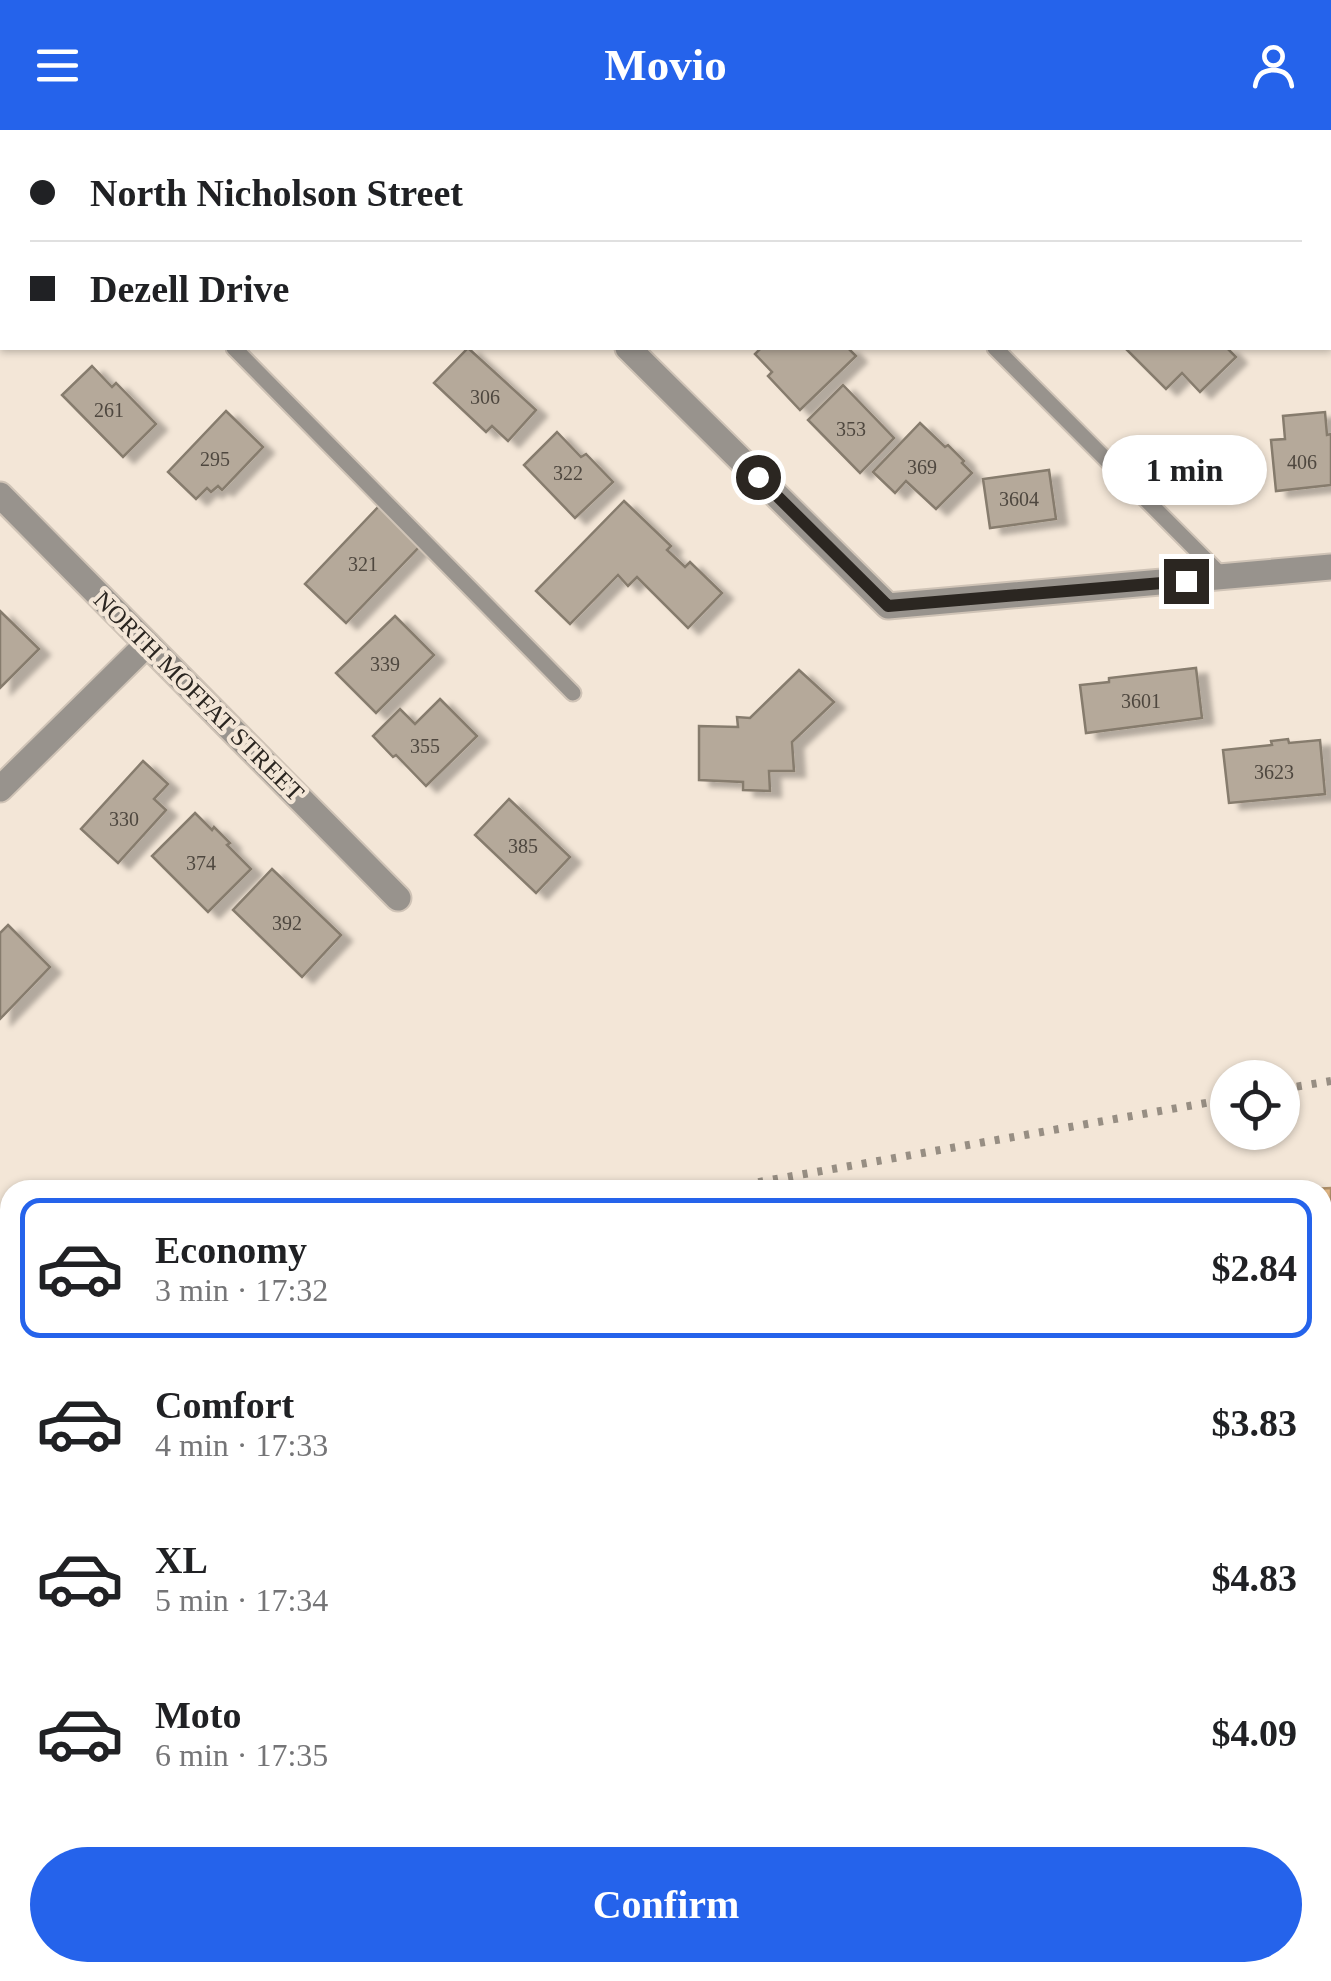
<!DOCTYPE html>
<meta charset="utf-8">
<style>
:root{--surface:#fff;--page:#f6f6f6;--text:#202124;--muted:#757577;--line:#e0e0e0;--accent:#2563eb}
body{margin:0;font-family:"Times New Roman",serif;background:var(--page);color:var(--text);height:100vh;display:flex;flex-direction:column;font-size:38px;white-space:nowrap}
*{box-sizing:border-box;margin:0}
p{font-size:32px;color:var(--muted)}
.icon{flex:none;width:55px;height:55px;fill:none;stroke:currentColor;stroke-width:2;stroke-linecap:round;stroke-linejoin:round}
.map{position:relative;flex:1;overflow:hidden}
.drawer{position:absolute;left:0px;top:1050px;width:1332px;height:802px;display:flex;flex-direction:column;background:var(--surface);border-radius:30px 30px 0 0;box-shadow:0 2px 8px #0004}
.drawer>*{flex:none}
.guide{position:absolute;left:0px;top:0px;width:1332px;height:220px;box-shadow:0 2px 8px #0004;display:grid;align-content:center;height:220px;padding:0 30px;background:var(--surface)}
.controls{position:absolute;left:1210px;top:930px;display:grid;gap:20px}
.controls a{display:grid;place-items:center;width:90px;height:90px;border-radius:50%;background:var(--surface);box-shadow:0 2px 8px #0004;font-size:50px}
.end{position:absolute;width:45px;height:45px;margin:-22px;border:12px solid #2b2621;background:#fff;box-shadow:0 0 0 5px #fff}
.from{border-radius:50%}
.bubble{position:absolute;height:70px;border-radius:35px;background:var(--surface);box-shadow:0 2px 8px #0004;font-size:32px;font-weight:700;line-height:70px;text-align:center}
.guide b{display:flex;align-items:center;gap:35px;height:95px;font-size:38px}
.guide b+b{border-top:2px solid var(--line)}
.guide i{width:25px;height:25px;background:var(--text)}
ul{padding:18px 0 0;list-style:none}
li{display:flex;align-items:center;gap:30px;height:140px;margin:0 20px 15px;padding:0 10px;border:5px solid transparent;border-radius:20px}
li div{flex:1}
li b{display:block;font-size:38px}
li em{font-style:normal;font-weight:700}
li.on{border-color:var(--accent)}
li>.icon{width:90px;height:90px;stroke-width:1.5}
.action{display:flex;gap:20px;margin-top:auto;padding:20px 30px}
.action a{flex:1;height:115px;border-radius:60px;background:var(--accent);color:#fff;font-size:40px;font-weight:700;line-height:115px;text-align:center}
header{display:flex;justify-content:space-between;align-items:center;height:130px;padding:0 30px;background:var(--accent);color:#fff;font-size:45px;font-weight:700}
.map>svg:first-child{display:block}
</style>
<header><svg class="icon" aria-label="menu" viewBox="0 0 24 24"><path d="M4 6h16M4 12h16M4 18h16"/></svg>Movio<svg class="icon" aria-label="person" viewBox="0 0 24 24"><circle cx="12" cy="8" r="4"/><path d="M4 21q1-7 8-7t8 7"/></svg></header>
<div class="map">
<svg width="1331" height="1851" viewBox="0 0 1331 1851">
<defs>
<filter id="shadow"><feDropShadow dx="11" dy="6" stdDeviation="2.5" flood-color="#0004"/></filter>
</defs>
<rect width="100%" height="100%" fill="#f3e6d7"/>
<!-- water -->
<g fill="#e9bd88" stroke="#b09069" stroke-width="2.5">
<path d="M1331,1058V1660L1323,1661L1322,1060H1294Z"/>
<path d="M10,1264V1842L394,1843L372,1851H0V1267Z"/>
</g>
<!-- building -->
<g fill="#b5a99a" stroke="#867b6d" stroke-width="2.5" filter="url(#shadow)">
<path d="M468,218L536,280L508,311L492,296L486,302L434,253Z"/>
<path d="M761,218H848L856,226L800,280L768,246L772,242L755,224Z"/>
<path d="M1125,218H1227L1236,227L1200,262L1182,243L1166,259Z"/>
<path d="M92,236L112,257L116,253L156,294L123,327L62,265Z"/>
<path d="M843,255L894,308L860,343L808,290Z"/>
<path d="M226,281L263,317L222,360L218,356L211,362L207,358L196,369L168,342Z"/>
<path d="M1325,282L1327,305L1331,304V355L1276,361L1271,310L1285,309L1283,286Z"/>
<path d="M920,293L945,317L948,315L964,331L962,333L972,343L936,379L906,351L895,363L873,342Z"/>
<path d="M557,302L581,327L586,324L613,352L575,388L524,335Z"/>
<path d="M1049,340L1056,389L990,398L983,349Z"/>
<path d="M624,371L671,416L667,420L685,437L690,432L722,463L688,498L637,447L628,456L618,445L570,494L536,461Z"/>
<path d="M380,375L421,415L346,493L305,454Z"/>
<path d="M0,481L39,519L0,558Z"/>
<path d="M395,486L434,525L376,583L336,543Z"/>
<path d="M1196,538L1202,588L1086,603L1080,555L1109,552V548Z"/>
<path d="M799,540L834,572L792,612L794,641H769L770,661L743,660V652L699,650V596L738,597L737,587L750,588Z"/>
<path d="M440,569L477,606L426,656L396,625L393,627L373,606L400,579L415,594Z"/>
<path d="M1288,609L1289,613L1320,610L1325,664L1229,673L1223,620L1272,615L1271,611Z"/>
<path d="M143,631L168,654L154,669L166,680L118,733L81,699Z"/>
<path d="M509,669L570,727L536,763L475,705Z"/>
<path d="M195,683L212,700L214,697L230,713L227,715L251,739L208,782L152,726Z"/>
<path d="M272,739L341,805L302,847L233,780Z"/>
<path d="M8,795L50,837L0,889V803Z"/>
</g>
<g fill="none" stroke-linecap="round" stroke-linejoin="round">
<defs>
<g id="lane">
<path d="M21,0L23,2"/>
<path d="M780,0L782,2"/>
<path d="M234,218L573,563"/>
<path d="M995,218L1224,448"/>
</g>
<g id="street">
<path d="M412,0L414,2"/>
<path d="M1149,0L1151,2"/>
<path d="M668,2L670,0"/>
<path d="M1330,183L1331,184"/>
<path d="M628,218L888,476L1331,437"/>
<path d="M0,365L398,768"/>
<path d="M0,659L147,514"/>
</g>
</defs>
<!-- lane casing -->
<use href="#lane" stroke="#cfc3b6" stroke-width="19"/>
<!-- street casing -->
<use href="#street" stroke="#cfc3b6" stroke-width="29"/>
<!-- lane -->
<use href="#lane" stroke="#98938d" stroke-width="15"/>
<!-- street -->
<use href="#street" stroke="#98938d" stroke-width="25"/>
<!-- rail -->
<g stroke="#978e83" stroke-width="8" stroke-dasharray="5 10" stroke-linecap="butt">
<path d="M1282,959L1331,951"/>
<path d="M714,1060L1228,969"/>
<path d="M0,1187L10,1185"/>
</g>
</g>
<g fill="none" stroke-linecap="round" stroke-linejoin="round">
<!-- route -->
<path stroke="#2b2621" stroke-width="12" d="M758,347L888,476L1186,451"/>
</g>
<g text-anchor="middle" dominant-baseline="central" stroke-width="8" stroke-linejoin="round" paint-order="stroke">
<!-- number labels -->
<g font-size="20" fill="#4e473f">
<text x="485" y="267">306</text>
<text x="109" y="280">261</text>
<text x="851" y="299">353</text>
<text x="215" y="329">295</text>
<text x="1302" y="332">406</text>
<text x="922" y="337">369</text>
<text x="568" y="343">322</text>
<text x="1019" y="369">3604</text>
<text x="363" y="434">321</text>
<text x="385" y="534">339</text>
<text x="1141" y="571">3601</text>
<text x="425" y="616">355</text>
<text x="1274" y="642">3623</text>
<text x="124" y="689">330</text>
<text x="523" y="716">385</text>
<text x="201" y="733">374</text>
<text x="287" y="793">392</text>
</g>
<!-- street labels -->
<g font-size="25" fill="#2b2621" stroke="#f3e6d7">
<text transform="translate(199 566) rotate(45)">NORTH MOFFAT STREET</text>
</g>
</g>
</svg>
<div class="controls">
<a><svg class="icon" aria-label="locate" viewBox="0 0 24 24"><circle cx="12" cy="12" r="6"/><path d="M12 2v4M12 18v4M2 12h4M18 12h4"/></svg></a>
</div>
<i class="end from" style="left:758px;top:347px"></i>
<i class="end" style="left:1186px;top:451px"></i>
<div class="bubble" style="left:1102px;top:305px;width:165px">1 min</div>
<div class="guide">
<b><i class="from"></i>North Nicholson Street</b>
<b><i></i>Dezell Drive</b>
</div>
<section class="drawer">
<ul>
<li class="on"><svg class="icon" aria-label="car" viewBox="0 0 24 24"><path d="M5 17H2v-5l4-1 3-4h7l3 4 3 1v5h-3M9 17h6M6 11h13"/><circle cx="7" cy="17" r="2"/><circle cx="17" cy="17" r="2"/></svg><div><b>Economy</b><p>3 min · 17:32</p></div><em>$2.84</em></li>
<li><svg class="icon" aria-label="car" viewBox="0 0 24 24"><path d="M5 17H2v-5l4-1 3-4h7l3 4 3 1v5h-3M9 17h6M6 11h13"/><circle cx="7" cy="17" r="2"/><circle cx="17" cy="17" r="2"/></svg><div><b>Comfort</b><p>4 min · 17:33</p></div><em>$3.83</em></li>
<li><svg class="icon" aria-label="car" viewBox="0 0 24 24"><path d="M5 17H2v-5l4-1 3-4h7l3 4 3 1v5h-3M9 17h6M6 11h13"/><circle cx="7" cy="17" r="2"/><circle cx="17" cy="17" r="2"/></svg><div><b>XL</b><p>5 min · 17:34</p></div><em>$4.83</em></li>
<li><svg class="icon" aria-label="car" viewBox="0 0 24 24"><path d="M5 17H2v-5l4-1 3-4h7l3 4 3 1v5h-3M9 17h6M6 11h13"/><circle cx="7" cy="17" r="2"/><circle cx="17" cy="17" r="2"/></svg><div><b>Moto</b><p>6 min · 17:35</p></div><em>$4.09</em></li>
</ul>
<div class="action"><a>Confirm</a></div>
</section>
</div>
